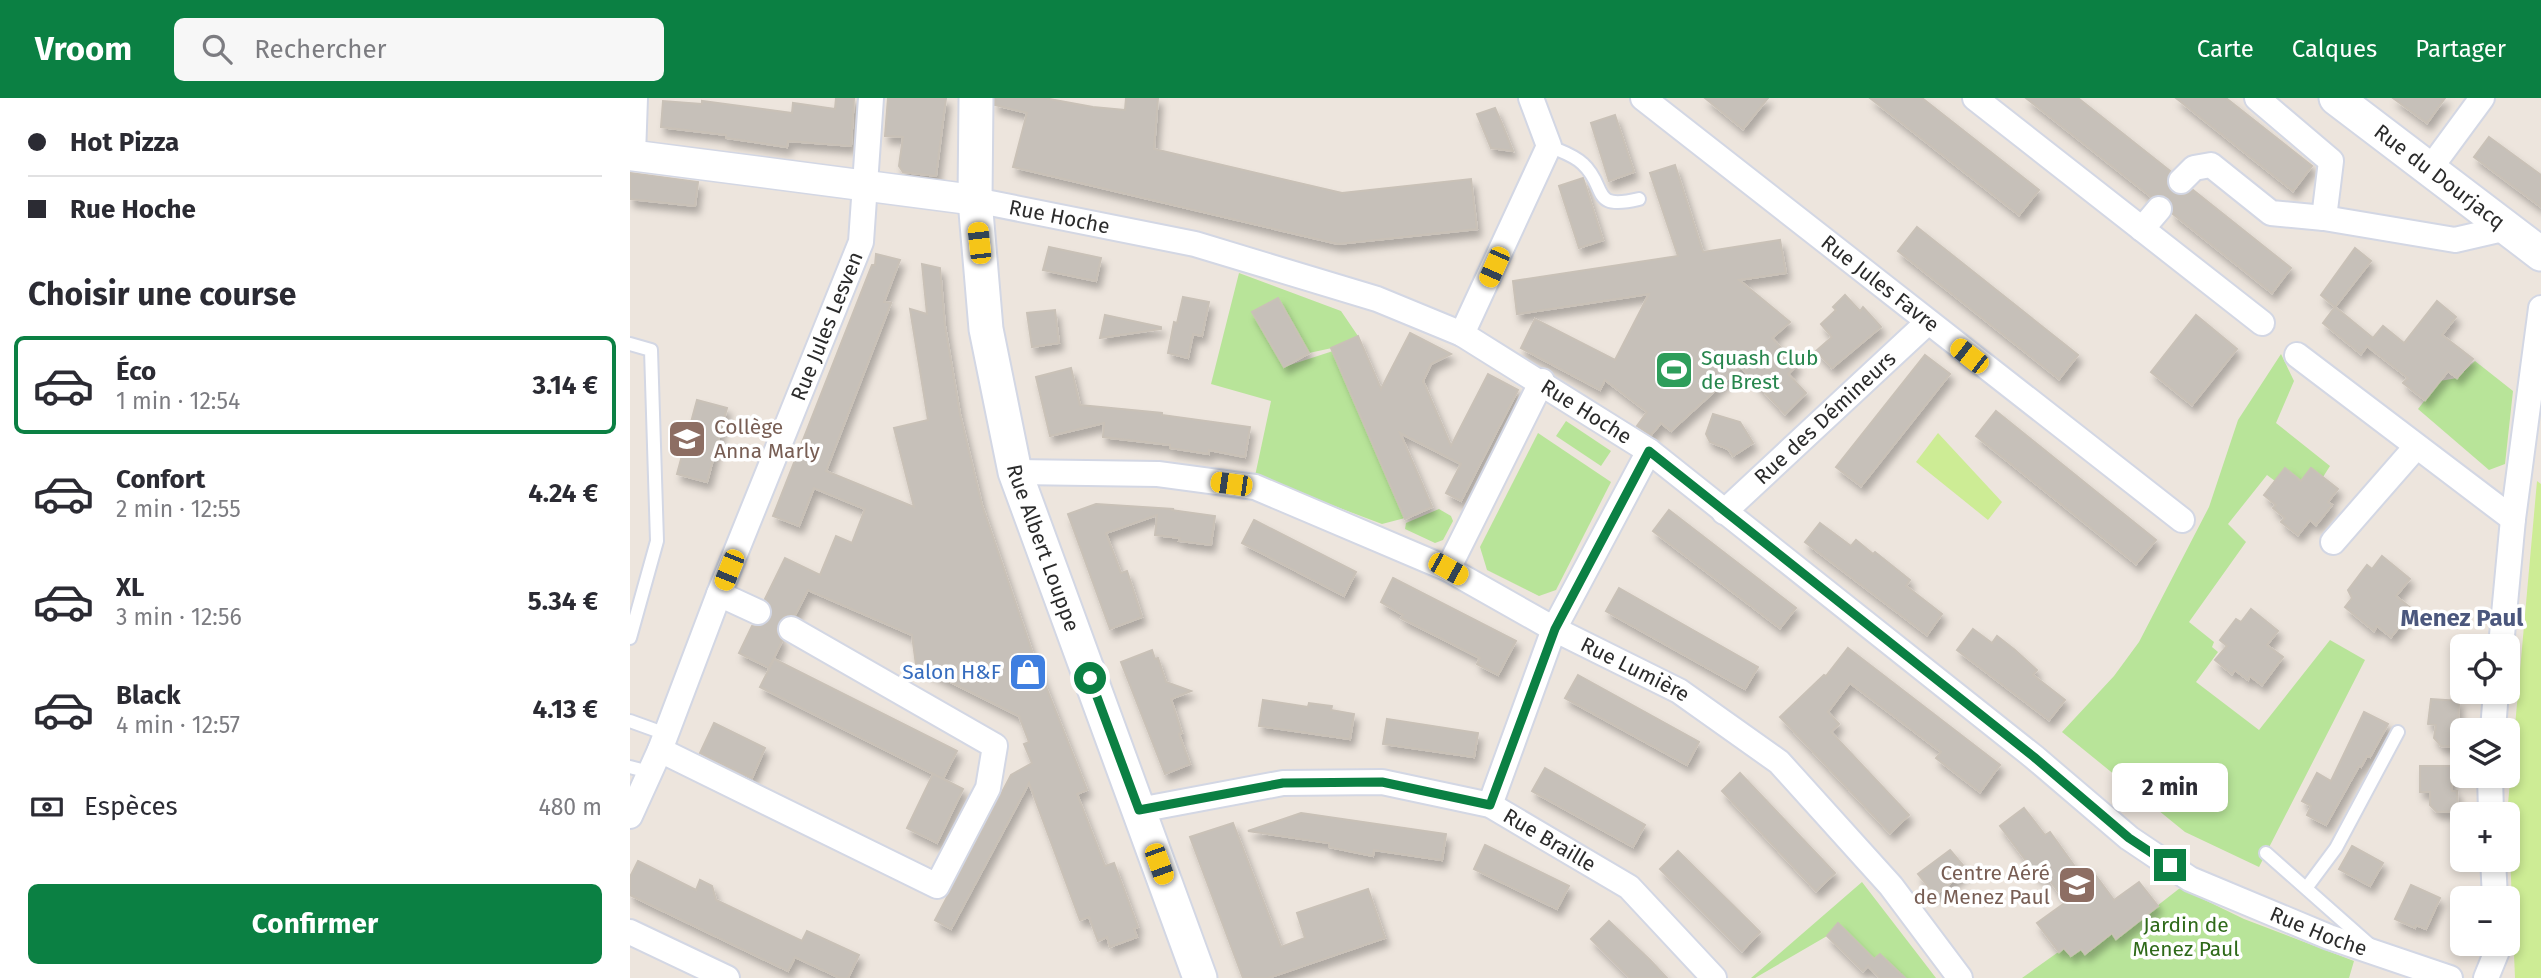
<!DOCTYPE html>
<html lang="fr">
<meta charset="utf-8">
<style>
:root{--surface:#fff;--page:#f7f7f7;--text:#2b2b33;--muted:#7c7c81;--line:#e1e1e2;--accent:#0b8043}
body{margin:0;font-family:"Fira Sans",sans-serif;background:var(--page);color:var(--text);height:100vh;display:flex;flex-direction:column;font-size:26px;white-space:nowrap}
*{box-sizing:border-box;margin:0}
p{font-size:23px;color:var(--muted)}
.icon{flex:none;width:38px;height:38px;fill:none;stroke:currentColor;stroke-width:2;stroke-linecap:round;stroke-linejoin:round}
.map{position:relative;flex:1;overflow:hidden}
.drawer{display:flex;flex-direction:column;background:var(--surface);width:630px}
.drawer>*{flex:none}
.hud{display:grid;align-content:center;height:154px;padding:0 28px;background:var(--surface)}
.controls{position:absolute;left:1820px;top:536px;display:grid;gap:14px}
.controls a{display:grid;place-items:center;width:70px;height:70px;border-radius:10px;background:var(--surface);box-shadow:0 4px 10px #0003;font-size:35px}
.end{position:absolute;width:32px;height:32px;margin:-16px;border:9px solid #0b8043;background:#fff;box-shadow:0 0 0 4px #fff}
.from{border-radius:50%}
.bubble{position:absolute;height:49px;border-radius:10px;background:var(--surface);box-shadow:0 4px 10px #0003;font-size:23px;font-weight:700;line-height:49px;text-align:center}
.car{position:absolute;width:21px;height:42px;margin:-21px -10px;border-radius:9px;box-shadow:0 0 5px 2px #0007;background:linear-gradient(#f5c518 24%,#345 0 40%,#f5c518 0 76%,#345 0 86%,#f5c518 0)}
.hud b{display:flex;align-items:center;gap:24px;height:66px;font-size:26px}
.hud b+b{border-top:2px solid var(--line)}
.hud i{width:18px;height:18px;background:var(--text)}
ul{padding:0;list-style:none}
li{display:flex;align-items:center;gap:21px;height:98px;margin:0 14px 10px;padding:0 14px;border:4px solid transparent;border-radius:10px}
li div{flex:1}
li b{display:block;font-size:26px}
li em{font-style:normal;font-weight:700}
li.active{border-color:var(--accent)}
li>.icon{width:63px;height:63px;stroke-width:1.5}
h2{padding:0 28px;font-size:32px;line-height:84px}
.pay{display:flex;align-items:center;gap:18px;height:77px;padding:0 28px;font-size:26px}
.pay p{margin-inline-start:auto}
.cta{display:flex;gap:14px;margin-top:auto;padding:14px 28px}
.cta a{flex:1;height:80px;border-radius:10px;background:var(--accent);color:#fff;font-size:28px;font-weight:700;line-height:80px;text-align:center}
header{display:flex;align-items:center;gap:42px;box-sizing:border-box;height:98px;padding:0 35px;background:var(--accent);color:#fff}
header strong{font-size:33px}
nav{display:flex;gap:38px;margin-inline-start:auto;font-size:24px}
.search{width:490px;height:63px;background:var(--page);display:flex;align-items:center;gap:18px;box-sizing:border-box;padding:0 24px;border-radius:10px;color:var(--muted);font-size:26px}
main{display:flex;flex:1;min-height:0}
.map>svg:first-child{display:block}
</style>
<header>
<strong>Vroom</strong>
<div class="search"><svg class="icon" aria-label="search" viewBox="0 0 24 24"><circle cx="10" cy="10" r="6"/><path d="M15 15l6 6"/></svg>Rechercher</div>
<nav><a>Carte</a><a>Calques</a><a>Partager</a></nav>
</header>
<main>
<section class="drawer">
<div class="hud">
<b><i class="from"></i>Hot Pizza</b>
<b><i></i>Rue Hoche</b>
</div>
<h2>Choisir une course</h2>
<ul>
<li class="active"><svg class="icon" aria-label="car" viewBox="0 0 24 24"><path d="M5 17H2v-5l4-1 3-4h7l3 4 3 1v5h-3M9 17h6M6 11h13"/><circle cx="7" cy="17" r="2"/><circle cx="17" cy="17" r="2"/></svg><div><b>Éco</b><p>1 min · 12:54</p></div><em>3.14 €</em></li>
<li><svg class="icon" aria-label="car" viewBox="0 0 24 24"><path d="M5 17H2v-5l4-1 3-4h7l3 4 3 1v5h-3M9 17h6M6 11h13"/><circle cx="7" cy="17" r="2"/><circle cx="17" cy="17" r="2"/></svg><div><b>Confort</b><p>2 min · 12:55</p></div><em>4.24 €</em></li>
<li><svg class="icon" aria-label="car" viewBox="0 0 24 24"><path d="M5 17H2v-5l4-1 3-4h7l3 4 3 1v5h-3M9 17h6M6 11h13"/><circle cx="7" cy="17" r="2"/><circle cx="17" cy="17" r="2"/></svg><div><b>XL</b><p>3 min · 12:56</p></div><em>5.34 €</em></li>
<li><svg class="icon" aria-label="car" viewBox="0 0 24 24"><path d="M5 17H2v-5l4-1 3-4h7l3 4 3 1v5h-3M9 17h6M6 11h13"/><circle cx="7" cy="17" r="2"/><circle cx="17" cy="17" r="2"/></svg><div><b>Black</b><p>4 min · 12:57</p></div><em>4.13 €</em></li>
</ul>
<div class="pay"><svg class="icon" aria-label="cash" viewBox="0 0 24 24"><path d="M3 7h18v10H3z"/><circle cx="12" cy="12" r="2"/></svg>Espèces<p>480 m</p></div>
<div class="cta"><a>Confirmer</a></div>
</section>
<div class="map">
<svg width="1911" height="880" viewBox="0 0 1911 880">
<defs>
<filter id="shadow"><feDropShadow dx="4" dy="7" stdDeviation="3.5" flood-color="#0004"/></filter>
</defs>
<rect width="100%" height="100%" fill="#ede5dd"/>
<!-- green -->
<g fill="#b8e499">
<path d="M609,175L711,213L728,238L702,250L679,255L648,200L623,214L654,269L703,253L775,420L752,426L625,378L641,303L581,286Z"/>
<path d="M1651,256L1664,283L1646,325L1700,368L1693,379L1681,370L1671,383L1655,371L1645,383L1637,377L1598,426L1616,444L1559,524L1584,544L1582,549L1588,554L1566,584L1629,632L1700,542L1735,562L1629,769L1555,734L1432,634L1484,578L1509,544L1579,409L1608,322Z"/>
<path d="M1845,263L1883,293L1875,366L1859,372L1788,311L1810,283L1827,280Z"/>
<path d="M936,323L981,353L971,368L926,338Z"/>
<path d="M908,335L981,384L926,492L909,498L857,472L850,449Z"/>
<path d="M809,411L821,418L823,423L813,442L805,445L775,431L776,425Z"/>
<path d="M1232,784L1306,880H1275L1250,856L1244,861L1208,826L1197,838L1125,880H1121Z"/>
<path d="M1550,790L1614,821L1724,863L1719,880H1392L1434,850L1451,851L1455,856L1469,846L1479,832L1486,840Z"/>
</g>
<!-- pitch -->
<g fill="#cdec95">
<path d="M1308,335L1372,404L1358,422L1286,364Z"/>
<path d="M1907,383L1911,386V880H1885L1878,706Z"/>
</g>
<!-- building -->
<g fill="#c6c0b9" stroke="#c9c1b7" stroke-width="2" filter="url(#shadow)">
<path d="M206,0H224L221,48L158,43L157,49L96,40V37L31,29L33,3L72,6V3L162,15L163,5L205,11Z"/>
<path d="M258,0H316L306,78L273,74L269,68L273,39L255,38Z"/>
<path d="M365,0H414L463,9L495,12L496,0H528L524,51L712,95L841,81L847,131L708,146L383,69L397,15L365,7Z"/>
<path d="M1075,0H1138L1113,31Z"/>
<path d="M1240,0H1292L1409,92L1389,117Z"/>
<path d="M1396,0H1448L1540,73L1537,86L1541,94L1554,97L1563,92L1661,170L1642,195L1543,116V107L1538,99L1531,96L1521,99Z"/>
<path d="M1546,0H1596L1682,68L1663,93Z"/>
<path d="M1763,0H1815L1797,25Z"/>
<path d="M865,10L872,26L883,53L861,50L847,16Z"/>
<path d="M985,17L1004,74L979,83L961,25Z"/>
<path d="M1859,39L1911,77V109L1844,59Z"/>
<path d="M1045,67L1073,154L1150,142L1156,175L1109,182L1160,224L1142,240L1167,267L1158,276L1176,295L1155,316L1111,269L1041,333L1031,325L1021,337L1007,328L1017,314L975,282L970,292L891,250L905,221L985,262L1019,196L887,216L883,183L1048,158L1020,75Z"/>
<path d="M0,75L68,84L65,108L0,101Z"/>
<path d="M953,80L973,142L949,150L929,88Z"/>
<path d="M1287,129L1448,257L1429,281L1268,153Z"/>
<path d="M419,149L471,160L466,183L413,172Z"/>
<path d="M1725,150L1741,163L1705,209L1691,197Z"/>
<path d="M246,156L270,162L254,204L261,205L196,373L284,409L264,330L298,322L280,211L297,216L292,166L310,170L315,228L330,316L352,407L403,556L457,692L447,696L475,768L484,765L508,829L504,831L507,839L480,849L477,839L468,843L459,819L450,822L399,685L321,831L305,822L381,677L402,665L394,646L399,644L389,618L286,567L282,537L178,492L165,517L154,518L148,524L146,532L152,543L139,570L109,555L122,528L130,529L141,521L143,512L135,501L155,460L190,477L206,438L222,445L235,411L184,390L169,428L143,418L242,167H245Z"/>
<path d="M1215,197L1230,213L1233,209L1251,229L1202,270L1186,253L1202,239L1191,226L1206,212L1203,209Z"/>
<path d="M553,199L579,204L572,238L563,236L558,260L538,255L544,224L547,225Z"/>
<path d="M648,200L679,255L654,269L622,214Z"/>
<path d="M1807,203L1826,219L1812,237L1843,261L1827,280L1818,273L1795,302L1773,285L1778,280L1737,248L1731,256L1693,225L1705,209L1743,240L1753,228L1774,245Z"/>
<path d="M425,212L429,245L402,249L397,215Z"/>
<path d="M475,217L531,229V231L470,240Z"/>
<path d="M1566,217L1607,251L1562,307L1521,274Z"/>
<path d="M780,235L821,256L801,266L793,283L821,348L858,276L888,292L831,403L816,395L831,366L770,335L802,409L775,421L701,250L728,238L751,291Z"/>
<path d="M1295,257L1320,276L1231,388L1206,369Z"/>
<path d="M441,270L450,307L532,315V317L620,329L615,359L579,352V356L540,350V347L473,339L474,325L420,338L406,279Z"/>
<path d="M67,302L97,310L77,384L47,376Z"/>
<path d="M1366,313L1526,442L1506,466L1346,338Z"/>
<path d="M1083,316L1110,324L1123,345L1103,358L1098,351L1080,344L1076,336Z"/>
<path d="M1655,370L1671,383L1681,370L1708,391L1698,404L1702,407L1686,427L1680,422L1668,437L1651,424L1655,420L1643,410L1646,407L1634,397Z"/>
<path d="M466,406L544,411L541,412L585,418L581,447L549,443L550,440L525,437L527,417L476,435L491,475L497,473L512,519L480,531L438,416Z"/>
<path d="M1039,412L1166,510L1150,530L1023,433Z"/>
<path d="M624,422L726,474L714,498L612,445Z"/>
<path d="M1190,425L1221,448L1226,442L1243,456L1245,454L1280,482L1276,488L1312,516L1297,537L1175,444Z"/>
<path d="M1752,458L1780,481L1766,498L1783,512L1761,539L1747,528L1744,533L1715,509L1722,500L1718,492L1737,467L1742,471Z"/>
<path d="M763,480L886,543L868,577L847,566L850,560L771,520L773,517L751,504Z"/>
<path d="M989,490L1128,569L1115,591L976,513Z"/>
<path d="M1621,511L1648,533L1637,547L1653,559L1632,587L1620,578L1618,582L1605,572L1602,576L1585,562L1597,548L1590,542L1606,521L1611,524Z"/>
<path d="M1343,531L1362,545L1367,538L1385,552L1407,572L1403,577L1435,602L1419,622L1327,552Z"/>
<path d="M1218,550L1370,667L1350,694L1306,660L1311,654L1220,585L1198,614L1209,626L1201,634L1279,717L1260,735L1150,619L1194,577L1196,578Z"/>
<path d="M522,552L525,561L528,560L536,584L561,593L541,601L552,635L549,636L560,666L535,676L491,564Z"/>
<path d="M144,561L327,653L313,681L130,589Z"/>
<path d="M948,577L1069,644L1057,667L935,600Z"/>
<path d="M1801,601L1829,603L1828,629H1832L1831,649L1811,648L1804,640L1806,627L1798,626Z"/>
<path d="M633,602L678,609L679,605L702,608L701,612L724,616L720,641L629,628Z"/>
<path d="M1734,614L1758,626L1740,659L1737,658L1731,669L1729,668L1696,727L1677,717L1681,708L1672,703L1687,675L1701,683Z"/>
<path d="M757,621L848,635L844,659L753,646Z"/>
<path d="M84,625L135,650L122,680L70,655Z"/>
<path d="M1790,668H1821L1822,693H1827L1828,713L1807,714L1800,707V694H1790Z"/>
<path d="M915,670L1015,727L1003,749L902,693Z"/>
<path d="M1110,675L1205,775L1186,793L1092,693Z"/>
<path d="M303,676L333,691L307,745L277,730Z"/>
<path d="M1394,710L1415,737L1420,734L1451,777L1460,770L1484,802L1509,784L1528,808L1486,841L1482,835L1455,856L1451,851L1441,858L1434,850L1429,854L1407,825L1436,804L1415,776L1409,780L1370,728Z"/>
<path d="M671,715L816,736L812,762L744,752L743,758L699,749V745L618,733Z"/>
<path d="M603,725L651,849L675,840L667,815L738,791L755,840L638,880H613L560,739Z"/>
<path d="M855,747L939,788L927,811L844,771Z"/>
<path d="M1722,748L1753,765L1740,788L1709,771Z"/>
<path d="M1320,752L1337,772L1305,797L1288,776Z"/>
<path d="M1048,753L1130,834L1112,853L1030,771Z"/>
<path d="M8,763L66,792L70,782L82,788L86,802L172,843L177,833L229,857L218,880H210L165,859L158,873L0,797V779Z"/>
<path d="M1781,787L1810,800L1796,831L1786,827L1785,830L1765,821Z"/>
<path d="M979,823L1020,862L1037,880H1000L961,841Z"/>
<path d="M1208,825L1244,861L1250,856L1275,880H1250L1238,868L1233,873L1197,838Z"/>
</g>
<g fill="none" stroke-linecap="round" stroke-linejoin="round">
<!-- minor-tunnel -->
<g stroke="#c6c0b9" stroke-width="24" stroke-dasharray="24 12" stroke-linecap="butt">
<path d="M1529,111L1551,83"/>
<path d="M128,514L161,531"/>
</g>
<defs>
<g id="service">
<path d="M919,48C930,53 944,57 953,66C978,89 959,113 1009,101"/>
<path d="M0,246L21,252L27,443L0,540"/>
<path d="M0,623L36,636"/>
<path d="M0,669L19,674"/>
<path d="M1636,755L1740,847"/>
<path d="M1677,789L1706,750L1768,634"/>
</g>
<g id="minor">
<path id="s1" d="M1013,0L1552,422"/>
<path d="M1345,0L1632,225"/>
<path d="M1627,0L1701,63L1694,120"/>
<path d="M3,57L5,0"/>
<path d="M1799,72L1852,0"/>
<path d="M1551,83L1564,70L1581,67L1641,115L1694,120L1825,142L1877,130"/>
<path id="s2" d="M345,102L565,146L747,201L832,236L1019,353L1404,659L1499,740L1560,781L1699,839L1820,880"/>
<path d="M1512,131L1529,111"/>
<path d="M832,236L919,48L901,0"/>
<path d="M1667,257L1883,421"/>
<path id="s3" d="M385,374L528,376L625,389L818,471L924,531L1049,593L1149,664L1261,788L1330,880"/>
<path id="s4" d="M1094,414L1297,225"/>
<path d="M1703,444L1786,349"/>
<path d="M818,471L912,283"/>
<path d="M89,496L128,514"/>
<path d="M1871,548L1883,421L1911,210"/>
<path d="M1863,632L1866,593"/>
<path d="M30,652L307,788L358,690L365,648L161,531"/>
<path d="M1860,677L1861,716"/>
<path d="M860,707L924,531L1019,353"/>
<path id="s5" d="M509,712L653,685L752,684L860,707L999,789L1084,880"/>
<path id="s6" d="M0,718L30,652L89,496L231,144L241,0"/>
<path d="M1863,761L1865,800"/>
<path d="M0,834L97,880"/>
<path d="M1856,880L1867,853V845"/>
</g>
<path id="tertiary" d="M0,57L345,102"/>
<g id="secondary">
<path id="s7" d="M346,0L345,102L356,231L385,374L570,880"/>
<path id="s8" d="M1706,0L1911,156"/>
</g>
</defs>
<!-- service casing -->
<use href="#service" stroke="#d3d7e4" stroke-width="16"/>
<!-- minor casing -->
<use href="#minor" stroke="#d3d7e4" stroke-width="28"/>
<!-- tertiary casing -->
<use href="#tertiary" stroke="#d3d7e4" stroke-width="33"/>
<!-- secondary casing -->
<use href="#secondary" stroke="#d3d7e4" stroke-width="37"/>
<!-- service -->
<use href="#service" stroke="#fff" stroke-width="12"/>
<!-- minor -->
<use href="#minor" stroke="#fff" stroke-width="24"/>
<!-- tertiary -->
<use href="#tertiary" stroke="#fff" stroke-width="30"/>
<!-- secondary -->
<use href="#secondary" stroke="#fff" stroke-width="33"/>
</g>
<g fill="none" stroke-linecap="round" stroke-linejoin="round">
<!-- route -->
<path stroke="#0b8043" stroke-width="9" d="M460,580L509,712L653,685L752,684L860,707L925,531L1019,353L1404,659L1499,740L1540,767"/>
</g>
<!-- icons -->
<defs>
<symbol id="stadium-square" viewBox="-11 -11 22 22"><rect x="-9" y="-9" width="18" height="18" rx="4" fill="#2e9e5b" stroke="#fff"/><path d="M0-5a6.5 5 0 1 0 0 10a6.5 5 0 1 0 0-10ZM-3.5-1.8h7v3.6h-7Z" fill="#fff"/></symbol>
<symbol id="school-square" viewBox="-11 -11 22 22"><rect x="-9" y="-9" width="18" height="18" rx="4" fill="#8d6e63" stroke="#fff"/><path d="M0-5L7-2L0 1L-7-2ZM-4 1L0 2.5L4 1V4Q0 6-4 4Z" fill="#fff"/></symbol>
<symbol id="shop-square" viewBox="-11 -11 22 22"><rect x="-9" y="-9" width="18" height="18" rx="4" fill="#3f7fe0" stroke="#fff"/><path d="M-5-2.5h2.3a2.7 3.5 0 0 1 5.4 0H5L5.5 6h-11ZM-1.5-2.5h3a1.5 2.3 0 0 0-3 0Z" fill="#fff"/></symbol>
</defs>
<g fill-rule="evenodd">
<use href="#stadium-square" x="1022" y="250" width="44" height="44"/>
<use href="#school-square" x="35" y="319" width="44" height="44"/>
<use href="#shop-square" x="376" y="552" width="44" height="44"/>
<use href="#school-square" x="1425" y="765" width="44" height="44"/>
</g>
<g text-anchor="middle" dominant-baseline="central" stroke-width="7" stroke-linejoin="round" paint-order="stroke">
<!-- street labels -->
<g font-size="21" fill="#2b2b2b" stroke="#fff">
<text stroke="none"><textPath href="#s8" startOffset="130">Rue du Dourjacq</textPath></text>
<text stroke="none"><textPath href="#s2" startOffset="86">Rue Hoche</textPath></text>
<text stroke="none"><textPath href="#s1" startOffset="301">Rue Jules Favre</textPath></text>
<text stroke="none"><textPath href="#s6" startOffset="528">Rue Jules Lesven</textPath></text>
<text stroke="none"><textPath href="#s2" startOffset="653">Rue Hoche</textPath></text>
<text stroke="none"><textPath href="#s4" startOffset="138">Rue des Démineurs</textPath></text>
<text stroke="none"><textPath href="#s7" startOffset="458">Rue Albert Louppe</textPath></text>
<text stroke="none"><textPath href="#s3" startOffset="663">Rue Lumière</textPath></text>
<text stroke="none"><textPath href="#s5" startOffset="425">Rue Braille</textPath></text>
<text stroke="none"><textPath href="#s2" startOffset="1556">Rue Hoche</textPath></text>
</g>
<!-- leisure labels -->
<g font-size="21" fill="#27864d" stroke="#fff" text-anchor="start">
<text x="1071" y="260">Squash Club<tspan x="1071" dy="24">de Brest</tspan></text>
</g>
<!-- education labels -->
<g font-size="21" fill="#785e54" stroke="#fff" text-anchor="start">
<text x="84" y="329">Collège<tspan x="84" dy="24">Anna Marly</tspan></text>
<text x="1420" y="775" text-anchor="end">Centre Aéré<tspan x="1420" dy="24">de Menez Paul</tspan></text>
</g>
<!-- shop labels -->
<g font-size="21" fill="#366cbe" stroke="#fff" text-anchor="end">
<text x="371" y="574">Salon H&amp;F</text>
</g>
<!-- park labels -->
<g font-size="21" fill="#2f6a1a" stroke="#fff">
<text x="1556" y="827">Jardin de<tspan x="1556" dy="24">Menez Paul</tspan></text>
</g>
<!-- quarter labels -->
<g font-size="24" font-weight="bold" fill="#4b577d" stroke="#fff">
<text x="1832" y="520">Menez Paul</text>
</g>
</g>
</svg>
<div class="controls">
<a><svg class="icon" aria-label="locate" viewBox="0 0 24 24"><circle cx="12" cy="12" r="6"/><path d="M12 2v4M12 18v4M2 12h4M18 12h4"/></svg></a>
<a><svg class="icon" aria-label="layers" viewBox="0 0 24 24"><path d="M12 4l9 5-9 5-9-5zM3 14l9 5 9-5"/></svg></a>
<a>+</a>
<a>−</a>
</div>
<i class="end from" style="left:460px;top:580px"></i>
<i class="end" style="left:1540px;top:767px"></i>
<div class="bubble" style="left:1482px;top:665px;width:116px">2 min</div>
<i class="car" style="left:349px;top:145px;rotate:354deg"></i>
<i class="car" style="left:864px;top:169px;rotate:204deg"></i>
<i class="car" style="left:1339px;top:258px;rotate:308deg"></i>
<i class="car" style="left:601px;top:386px;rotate:278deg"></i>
<i class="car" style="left:818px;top:471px;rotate:119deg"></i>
<i class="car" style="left:99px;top:472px;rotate:202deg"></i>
<i class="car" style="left:529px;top:766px;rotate:160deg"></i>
</div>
</main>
